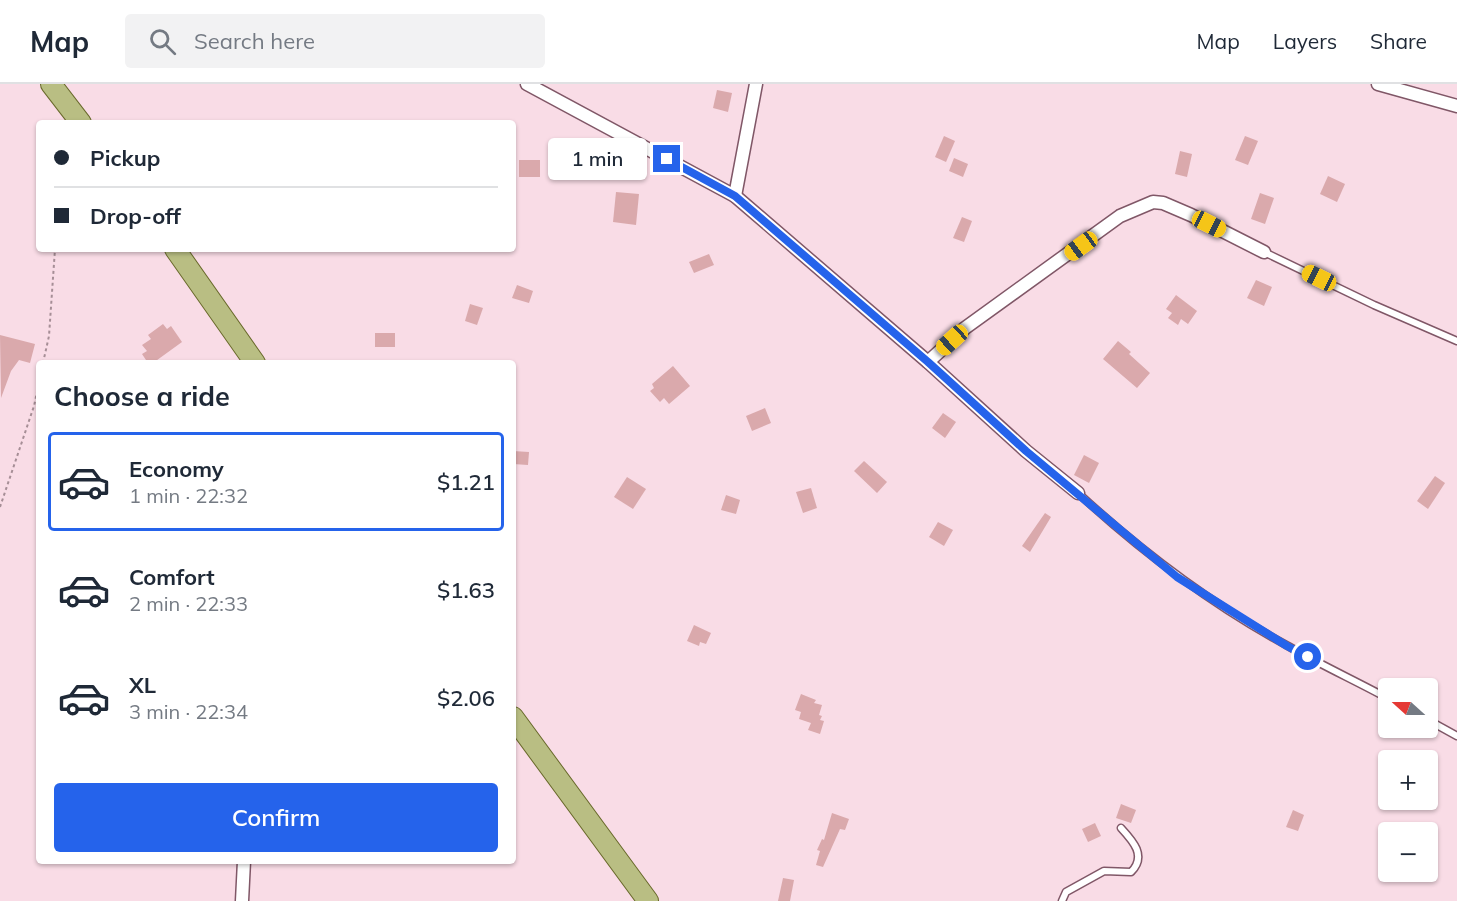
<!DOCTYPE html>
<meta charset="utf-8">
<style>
:root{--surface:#fff;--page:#f2f2f3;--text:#1f2937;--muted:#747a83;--line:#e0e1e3;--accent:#2563eb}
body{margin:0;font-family:Mulish,sans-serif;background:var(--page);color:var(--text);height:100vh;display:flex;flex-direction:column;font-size:22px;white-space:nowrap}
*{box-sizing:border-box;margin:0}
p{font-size:20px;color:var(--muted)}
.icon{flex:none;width:33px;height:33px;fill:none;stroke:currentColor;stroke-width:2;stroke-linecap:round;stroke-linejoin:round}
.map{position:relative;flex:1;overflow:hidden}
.details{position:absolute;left:36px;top:276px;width:480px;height:504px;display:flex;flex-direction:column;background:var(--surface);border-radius:6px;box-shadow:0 2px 4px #0004}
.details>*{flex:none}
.top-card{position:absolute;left:36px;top:36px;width:480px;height:132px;border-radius:6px;box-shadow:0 2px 4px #0004;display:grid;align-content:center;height:132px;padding:0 18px;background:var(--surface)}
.needle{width:39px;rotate:291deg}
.buttons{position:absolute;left:1378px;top:594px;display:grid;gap:12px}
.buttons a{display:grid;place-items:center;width:60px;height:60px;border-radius:6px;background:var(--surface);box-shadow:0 2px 4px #0004;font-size:30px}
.end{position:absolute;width:27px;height:27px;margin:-14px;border:8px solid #2563eb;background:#fff;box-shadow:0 0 0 3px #fff}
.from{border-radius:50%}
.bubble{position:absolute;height:42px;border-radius:6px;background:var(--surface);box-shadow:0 2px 4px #0004;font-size:20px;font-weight:600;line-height:42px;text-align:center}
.car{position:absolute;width:18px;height:36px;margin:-18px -9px;border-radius:8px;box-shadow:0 0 4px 2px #0007;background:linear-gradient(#f5c518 24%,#345 0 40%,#f5c518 0 76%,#345 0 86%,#f5c518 0)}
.top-card b{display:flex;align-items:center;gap:21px;height:57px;font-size:22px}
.top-card b+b{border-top:2px solid var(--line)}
.top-card i{width:15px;height:15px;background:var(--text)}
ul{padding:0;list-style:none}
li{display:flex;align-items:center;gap:18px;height:99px;margin:0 12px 9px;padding:0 6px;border:3px solid transparent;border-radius:6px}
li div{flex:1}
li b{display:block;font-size:22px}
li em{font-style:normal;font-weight:600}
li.current{border-color:var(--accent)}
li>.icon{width:54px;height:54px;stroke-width:1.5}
h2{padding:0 18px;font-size:27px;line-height:72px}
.primary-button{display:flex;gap:12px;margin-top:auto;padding:12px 18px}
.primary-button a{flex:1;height:69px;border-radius:6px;background:var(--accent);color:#fff;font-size:24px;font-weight:600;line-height:69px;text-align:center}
header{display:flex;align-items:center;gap:36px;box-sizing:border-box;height:84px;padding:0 30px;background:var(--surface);border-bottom:2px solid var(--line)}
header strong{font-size:28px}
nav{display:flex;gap:33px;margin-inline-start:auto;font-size:21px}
.search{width:420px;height:54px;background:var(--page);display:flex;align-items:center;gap:15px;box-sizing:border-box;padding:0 21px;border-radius:6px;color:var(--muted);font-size:22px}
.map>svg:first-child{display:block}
</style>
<header>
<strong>Map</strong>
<div class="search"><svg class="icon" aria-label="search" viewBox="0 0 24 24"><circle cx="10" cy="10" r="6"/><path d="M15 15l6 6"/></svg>Search here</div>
<nav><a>Map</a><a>Layers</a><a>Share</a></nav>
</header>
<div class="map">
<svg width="1457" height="817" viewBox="0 0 1457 817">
<rect width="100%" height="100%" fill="#f9dce6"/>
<!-- building -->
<g fill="#daa9ac">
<path d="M717,6L732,9L728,28L713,24Z"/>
<path d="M944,52L955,57L946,78L935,73Z"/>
<path d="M1245,52L1258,57L1248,81L1235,76Z"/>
<path d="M1180,67L1192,70L1187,93L1175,90Z"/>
<path d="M954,74L968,80L963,93L949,87Z"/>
<rect x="519" y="76" width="21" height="17"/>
<path d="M1328,92L1345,100L1337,118L1320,110Z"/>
<path d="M616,108L639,110L636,141L613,138Z"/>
<path d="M1260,109L1274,114L1265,140L1251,135Z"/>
<path d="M962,133L972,137L964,158L953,154Z"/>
<path d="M709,170L714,181L694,189L689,178Z"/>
<path d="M1256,196L1272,203L1264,222L1247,214Z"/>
<path d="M517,201L533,207L529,219L512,214Z"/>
<path d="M1176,211L1197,227L1188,240L1181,235L1178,241L1168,234L1172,229L1166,225Z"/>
<path d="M470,220L483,224L477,241L465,237Z"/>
<path d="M163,240L167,245L171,242L182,258L153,279H148L142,270L147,267L142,261L151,255L148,251Z"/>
<rect x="375" y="249" width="20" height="14"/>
<path d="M0,251L35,260L30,279L19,276L11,287L1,314Z"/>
<path d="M1118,257L1131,268L1129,270L1150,289L1137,304L1103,275Z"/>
<path d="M673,282L690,302L669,320L664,314L660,318L650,307L654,304L652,300Z"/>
<path d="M765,324L771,339L752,347L746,332Z"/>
<path d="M943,329L956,338L945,354L932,344Z"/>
<path d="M513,367L529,368L528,381L513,380Z"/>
<path d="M1084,371L1099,379L1089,399L1074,391Z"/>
<path d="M864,377L887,398L877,409L854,387Z"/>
<path d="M1435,392L1445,399L1428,425L1417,417Z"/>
<path d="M627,393L646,405L633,425L614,413Z"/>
<path d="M811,404L817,424L803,429L796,408Z"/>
<path d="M726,411L740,416L736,430L721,426Z"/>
<path d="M1045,429L1051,433L1030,468L1022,462Z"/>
<path d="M938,438L953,446L944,462L929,453Z"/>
<path d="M694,541L711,549L706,560L700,558L699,562L687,557Z"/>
<path d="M801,610L816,616L814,619L822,621L819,631L822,632L820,636L824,637L820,650L808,646L811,639L799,635L801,628L795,626Z"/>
<path d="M1121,720L1136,726L1131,739L1116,734Z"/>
<path d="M1293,726L1304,731L1298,747L1286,743Z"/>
<path d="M832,729L849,735L845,746L840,745L823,783L816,781L820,767L817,766L822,755L824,756Z"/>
<path d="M1095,739L1101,752L1088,758L1082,745Z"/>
<path d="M783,794L794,796L790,817H778Z"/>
</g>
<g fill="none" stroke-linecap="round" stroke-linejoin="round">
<defs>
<g id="lane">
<path d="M1264,168L1374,221L1457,257"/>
<path d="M1078,409C1142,468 1211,520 1288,562C1321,581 1356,597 1389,615"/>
<path d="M1428,636L1457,652"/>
<path d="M1062,817L1066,808L1104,787L1131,788C1147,772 1133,757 1121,744"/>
</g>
<g id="street">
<path d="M527,0L735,112L928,278L1026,367L1078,409"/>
<path d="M1378,0L1457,22"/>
<path d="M735,112L756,0"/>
<path d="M928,278L965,244L1120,132L1153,118L1163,119L1191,131L1264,168"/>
<path d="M242,817L244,777"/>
</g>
<g id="primary">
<path d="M51,0L81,39"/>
<path d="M175,165L255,279"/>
<path d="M513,633L648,817"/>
</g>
</defs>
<!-- lane casing -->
<use href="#lane" stroke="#805767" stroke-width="9"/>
<!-- street casing -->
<use href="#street" stroke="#805767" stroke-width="15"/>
<!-- primary casing -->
<use href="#primary" stroke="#69692b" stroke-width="22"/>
<!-- path -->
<g stroke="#a68e96" stroke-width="2" stroke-dasharray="3 3" stroke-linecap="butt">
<path d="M43,279L49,252L55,165"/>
<path d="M0,423L34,322L39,299"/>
</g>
<!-- lane -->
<use href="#lane" stroke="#fff" stroke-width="6"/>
<!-- street -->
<use href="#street" stroke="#fff" stroke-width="12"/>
<!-- primary -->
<use href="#primary" stroke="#b9be83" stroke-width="20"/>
</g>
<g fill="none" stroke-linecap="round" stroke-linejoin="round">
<!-- route -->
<path stroke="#2563eb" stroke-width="8" d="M667,75L735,112L928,278L1026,367L1177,493L1287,562L1308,573"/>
</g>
</svg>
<div class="buttons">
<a><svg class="needle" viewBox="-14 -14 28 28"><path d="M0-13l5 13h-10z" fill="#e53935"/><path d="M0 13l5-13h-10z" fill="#747a83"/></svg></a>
<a>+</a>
<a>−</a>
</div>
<i class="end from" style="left:1308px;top:573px"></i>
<i class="end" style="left:667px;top:75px"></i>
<div class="bubble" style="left:548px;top:54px;width:99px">1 min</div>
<i class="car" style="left:1209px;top:140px;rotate:117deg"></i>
<i class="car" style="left:1081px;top:162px;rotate:234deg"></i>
<i class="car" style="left:1319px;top:194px;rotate:296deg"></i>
<i class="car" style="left:952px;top:256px;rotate:228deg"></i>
<div class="top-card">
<b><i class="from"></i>Pickup</b>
<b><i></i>Drop-off</b>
</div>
<section class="details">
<h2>Choose a ride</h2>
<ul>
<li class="current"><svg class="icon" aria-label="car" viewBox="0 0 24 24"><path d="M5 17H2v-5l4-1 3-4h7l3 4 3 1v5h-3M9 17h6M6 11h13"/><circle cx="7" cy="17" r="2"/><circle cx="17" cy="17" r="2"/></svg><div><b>Economy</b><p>1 min · 22:32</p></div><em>$1.21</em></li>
<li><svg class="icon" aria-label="car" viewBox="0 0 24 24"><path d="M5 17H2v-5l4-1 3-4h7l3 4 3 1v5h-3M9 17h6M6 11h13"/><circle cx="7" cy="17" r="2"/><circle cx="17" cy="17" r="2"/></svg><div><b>Comfort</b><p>2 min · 22:33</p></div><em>$1.63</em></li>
<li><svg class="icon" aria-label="car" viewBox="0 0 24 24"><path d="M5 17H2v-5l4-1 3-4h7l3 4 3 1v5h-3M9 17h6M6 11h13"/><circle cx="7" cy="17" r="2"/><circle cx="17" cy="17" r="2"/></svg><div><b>XL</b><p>3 min · 22:34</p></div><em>$2.06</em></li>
</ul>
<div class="primary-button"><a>Confirm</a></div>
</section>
</div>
